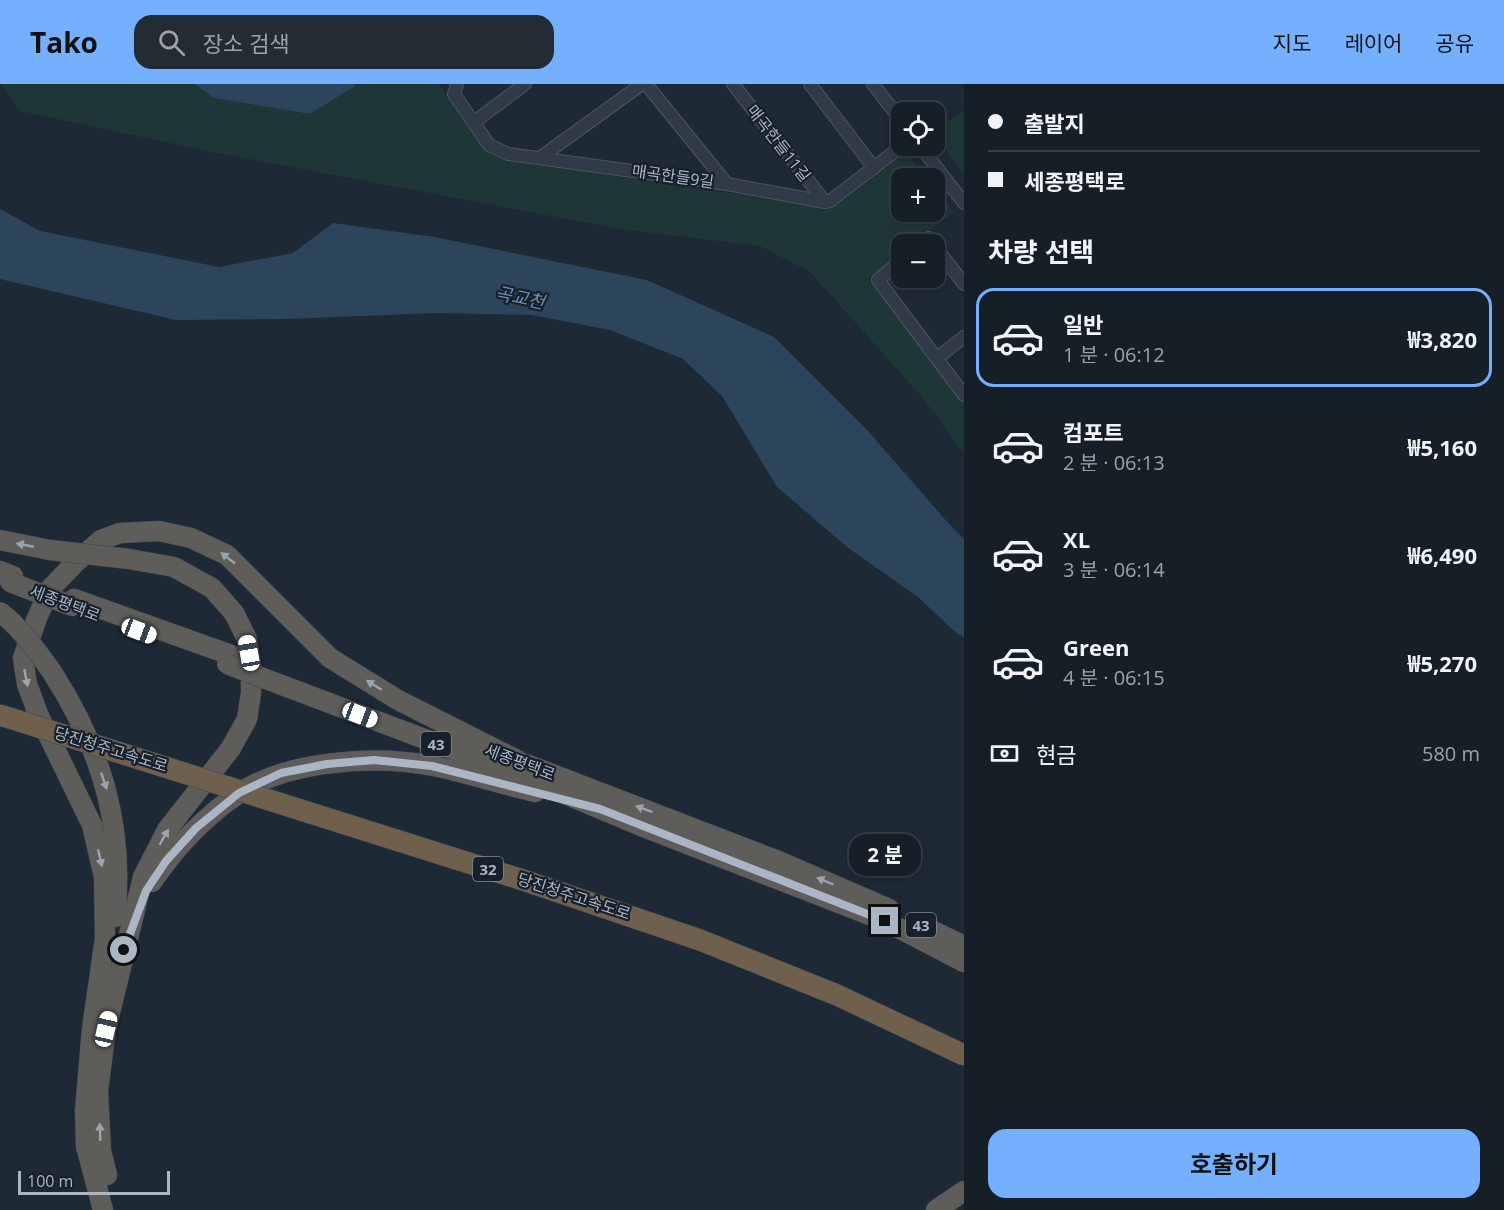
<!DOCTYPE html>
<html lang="ko">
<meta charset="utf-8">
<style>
:root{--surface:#161f28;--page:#232c34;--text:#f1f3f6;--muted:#9ea2a8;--line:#353d45;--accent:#75b0fe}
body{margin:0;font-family:"Open Sans","Noto Sans KR",sans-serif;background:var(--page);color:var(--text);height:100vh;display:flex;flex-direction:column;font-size:22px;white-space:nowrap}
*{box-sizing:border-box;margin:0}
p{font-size:20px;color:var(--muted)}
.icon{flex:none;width:33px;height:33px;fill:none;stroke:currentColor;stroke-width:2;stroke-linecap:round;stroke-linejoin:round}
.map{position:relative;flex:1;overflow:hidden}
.panel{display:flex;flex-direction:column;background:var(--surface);width:540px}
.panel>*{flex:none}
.hud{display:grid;align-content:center;height:132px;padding:0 24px;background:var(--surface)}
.controls{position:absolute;left:891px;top:18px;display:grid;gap:12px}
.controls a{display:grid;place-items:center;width:54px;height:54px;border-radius:12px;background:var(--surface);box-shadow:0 3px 9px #0003,0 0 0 2px var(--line);font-size:30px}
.scale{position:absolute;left:18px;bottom:15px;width:152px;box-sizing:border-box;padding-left:6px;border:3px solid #aab6c4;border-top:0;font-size:16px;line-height:21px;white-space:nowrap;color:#aab6c4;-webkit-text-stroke:4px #17202b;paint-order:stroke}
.end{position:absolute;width:27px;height:27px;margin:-14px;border:8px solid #aab6c4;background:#111;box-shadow:0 0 0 3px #111}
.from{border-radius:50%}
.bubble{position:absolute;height:42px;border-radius:18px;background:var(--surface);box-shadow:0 3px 9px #0003,0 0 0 2px var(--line);font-size:20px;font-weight:700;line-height:42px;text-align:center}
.car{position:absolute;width:18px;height:36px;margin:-18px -9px;border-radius:8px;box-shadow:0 0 4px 2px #0007;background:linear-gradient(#fff 24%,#345 0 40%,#fff 0 76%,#345 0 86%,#fff 0)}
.hud b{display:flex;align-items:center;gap:21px;height:57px;font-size:22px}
.hud b+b{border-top:2px solid var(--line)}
.hud i{width:15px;height:15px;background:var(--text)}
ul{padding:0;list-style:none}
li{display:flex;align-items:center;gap:18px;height:99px;margin:0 12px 9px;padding:0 12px;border:3px solid transparent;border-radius:18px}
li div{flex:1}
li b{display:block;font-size:22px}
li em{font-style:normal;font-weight:700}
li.selected{border-color:var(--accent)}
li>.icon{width:54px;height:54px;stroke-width:1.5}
h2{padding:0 24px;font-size:27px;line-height:72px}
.pay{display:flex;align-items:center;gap:15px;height:66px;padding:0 24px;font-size:22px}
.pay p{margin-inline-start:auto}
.action{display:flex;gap:12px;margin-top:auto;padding:12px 24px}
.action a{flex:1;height:69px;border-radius:18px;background:var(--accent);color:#111;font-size:24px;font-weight:700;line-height:69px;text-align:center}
header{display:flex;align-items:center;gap:36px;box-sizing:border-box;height:84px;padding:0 30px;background:var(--accent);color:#111}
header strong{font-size:28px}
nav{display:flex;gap:33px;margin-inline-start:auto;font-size:21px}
.search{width:420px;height:54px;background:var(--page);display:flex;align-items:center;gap:15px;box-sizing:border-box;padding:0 21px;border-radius:18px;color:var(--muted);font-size:22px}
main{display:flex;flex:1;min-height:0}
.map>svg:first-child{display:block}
</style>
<header>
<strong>Tako</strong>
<div class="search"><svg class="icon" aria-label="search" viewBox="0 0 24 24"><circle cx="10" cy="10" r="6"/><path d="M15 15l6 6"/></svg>장소 검색</div>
<nav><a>지도</a><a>레이어</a><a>공유</a></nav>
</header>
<main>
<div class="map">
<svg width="964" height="1126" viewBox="0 0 964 1126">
<rect width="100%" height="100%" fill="#1e2936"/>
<!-- green -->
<g fill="#1f3637">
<path d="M0,0H194L214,14L310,30L354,2V0H439L486,66L503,76L826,123L845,115L902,72L910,73L927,94H902V128H934L935,103L954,128L912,160H902L901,169L868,195L964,319V370L923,314L809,187L760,162L620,145L212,68L20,27Z"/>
<path d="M964,26V91L935,51L934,48Z"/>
</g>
<!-- water -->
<g fill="#2d445d">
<path d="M194,0H354L355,2L310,30L214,14Z"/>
<path d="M0,125L40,147L219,183L293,169L333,139L434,153L647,196L774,253L868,347L950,441L964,455V554L953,546L918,513L847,463L777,403L722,312L683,275L610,246L532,231L435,229L287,235L176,236L0,195Z"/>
</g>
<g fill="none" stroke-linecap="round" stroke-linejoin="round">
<defs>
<g id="minor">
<path d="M457,0L454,10L489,61L508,70L727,100L825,118L830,117L902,62"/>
<path d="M646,0L727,100"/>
<path d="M733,0L825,118"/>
<path d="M810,0L874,84"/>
<path d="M873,0L902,38"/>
<path d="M474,38L525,0"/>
<path d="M920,62L964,119"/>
<path d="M541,73L642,0"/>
<path d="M921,160L929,154L934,160"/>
<path d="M934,161L964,200"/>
<path d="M902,176L878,196L964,311"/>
<path d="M937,274L964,253"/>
</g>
<g id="trunk">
<path d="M0,456L50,466"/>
<path d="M0,487L13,492"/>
<path d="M74,515L231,571"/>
<path d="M52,588C101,664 125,743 115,833"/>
<path d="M271,597L515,689L646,744L885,837L964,878"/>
<path d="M526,680L776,776L889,825"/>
<path d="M152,798C175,764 204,733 238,710C288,676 375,671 433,682C467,689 501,700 535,708"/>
<path d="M923,842L964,862"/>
<path d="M107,1091L101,1067L98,1007L106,945L143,793L167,746L231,664L247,635L251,609V583L247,555L234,529L212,504L174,483L129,475"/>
<path d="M103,1126L86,1062L85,1027L92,945L105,854L104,793L92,741L38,630L27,600L23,574L37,534L50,505L76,478L101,456L120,449L159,447L191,454L227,471L330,574L398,616L519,677"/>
<path d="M936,1126L964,1107"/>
</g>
</defs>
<!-- minor casing -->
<use href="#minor" stroke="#4c5662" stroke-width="14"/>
<!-- trunk casing -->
<use href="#trunk" stroke="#3c4651" stroke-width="21"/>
<!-- minor -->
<use href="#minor" stroke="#313b47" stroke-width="12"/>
<!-- trunk -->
<use href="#trunk" stroke="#5e5d5a" stroke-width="20"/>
<defs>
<g id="trunk-bridge">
<path d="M50,466L129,475"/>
<path d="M10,498L72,522"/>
<path d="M0,528C21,544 37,567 52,588"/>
<path d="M227,580L271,597"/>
</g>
<path id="motorway-bridge" d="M0,631L526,797L700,856L837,911L964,971"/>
</defs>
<!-- trunk-bridge casing -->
<use href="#trunk-bridge" stroke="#3c4651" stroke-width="21" stroke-linecap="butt"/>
<!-- motorway-bridge casing -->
<use href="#motorway-bridge" stroke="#3c4651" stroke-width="22" stroke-linecap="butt"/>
<!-- trunk-bridge -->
<use href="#trunk-bridge" stroke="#5e5d5a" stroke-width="20"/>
<!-- motorway-bridge -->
<use href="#motorway-bridge" stroke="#6e604d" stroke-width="21"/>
</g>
<!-- one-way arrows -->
<defs><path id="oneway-solid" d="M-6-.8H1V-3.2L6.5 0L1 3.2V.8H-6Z" transform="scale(1.5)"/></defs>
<g fill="#9ba4af">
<use href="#oneway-solid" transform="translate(25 461) rotate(-169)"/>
<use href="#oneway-solid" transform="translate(228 474) rotate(-142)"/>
<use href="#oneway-solid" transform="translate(26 594) rotate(79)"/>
<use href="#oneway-solid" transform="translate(374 601) rotate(-148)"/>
<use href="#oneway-solid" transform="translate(104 697) rotate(71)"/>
<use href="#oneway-solid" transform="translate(644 725) rotate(-159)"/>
<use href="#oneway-solid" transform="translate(164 753) rotate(-60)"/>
<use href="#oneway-solid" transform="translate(100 774) rotate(77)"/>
<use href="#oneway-solid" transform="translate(825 797) rotate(-157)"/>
<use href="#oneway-solid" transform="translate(100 1048) rotate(-92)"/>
</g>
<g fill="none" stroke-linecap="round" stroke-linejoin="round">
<!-- route -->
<path stroke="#aab6c4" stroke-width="8" d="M124,866L146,807L166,777L196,744L239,709L281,689L327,680L374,676L432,682L600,725L885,837"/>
</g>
<g text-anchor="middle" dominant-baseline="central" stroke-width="4.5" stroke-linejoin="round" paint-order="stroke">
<!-- shield labels -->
<g fill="#17202b" stroke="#7e8996" stroke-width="1.5">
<rect x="421" y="648" width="30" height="24" rx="4.5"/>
<rect x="473" y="773" width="30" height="24" rx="4.5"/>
<rect x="906" y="829" width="30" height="24" rx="4.5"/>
</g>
<g font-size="15" font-weight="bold" fill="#aab6c4">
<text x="436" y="660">43</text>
<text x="488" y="785">32</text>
<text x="921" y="841">43</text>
</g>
<!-- street labels -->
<g font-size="16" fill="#aab6c4" stroke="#17202b">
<text transform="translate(779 59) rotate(52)">매곡한들11길</text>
<text transform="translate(673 92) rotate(8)">매곡한들9길</text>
<text transform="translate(65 519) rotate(21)">세종평택로</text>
<text transform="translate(111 665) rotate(17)">당진청주고속도로</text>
<text transform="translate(520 678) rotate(21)">세종평택로</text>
<text transform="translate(574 812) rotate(18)">당진청주고속도로</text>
</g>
<!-- water labels -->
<g font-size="18" font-style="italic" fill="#708eaf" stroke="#17202b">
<text transform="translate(520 213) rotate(12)">곡교천</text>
</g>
</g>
</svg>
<div class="controls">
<a><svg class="icon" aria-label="locate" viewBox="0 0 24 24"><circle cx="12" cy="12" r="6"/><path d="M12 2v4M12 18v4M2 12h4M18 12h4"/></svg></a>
<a>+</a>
<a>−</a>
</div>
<div class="scale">100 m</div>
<i class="end from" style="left:124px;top:866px"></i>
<i class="end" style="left:885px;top:837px"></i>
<div class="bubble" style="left:849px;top:750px;width:72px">2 분</div>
<i class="car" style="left:139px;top:547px;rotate:111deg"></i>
<i class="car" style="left:249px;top:569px;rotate:350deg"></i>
<i class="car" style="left:360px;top:631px;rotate:111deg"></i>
<i class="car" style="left:106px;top:945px;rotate:13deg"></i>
</div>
<section class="panel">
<div class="hud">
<b><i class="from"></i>출발지</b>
<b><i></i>세종평택로</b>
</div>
<h2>차량 선택</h2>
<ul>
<li class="selected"><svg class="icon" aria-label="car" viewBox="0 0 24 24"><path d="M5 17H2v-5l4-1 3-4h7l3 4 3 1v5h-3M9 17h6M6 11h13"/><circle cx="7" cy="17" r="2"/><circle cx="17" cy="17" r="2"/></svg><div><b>일반</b><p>1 분 · 06:12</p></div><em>₩3,820</em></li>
<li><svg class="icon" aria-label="car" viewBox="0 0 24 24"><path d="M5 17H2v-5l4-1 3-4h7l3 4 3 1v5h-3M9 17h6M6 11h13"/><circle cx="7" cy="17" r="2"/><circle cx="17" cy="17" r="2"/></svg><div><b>컴포트</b><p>2 분 · 06:13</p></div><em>₩5,160</em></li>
<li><svg class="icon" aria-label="car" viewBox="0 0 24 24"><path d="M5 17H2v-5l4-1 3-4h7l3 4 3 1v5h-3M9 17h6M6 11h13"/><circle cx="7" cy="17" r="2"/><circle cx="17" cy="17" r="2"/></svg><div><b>XL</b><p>3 분 · 06:14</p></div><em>₩6,490</em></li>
<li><svg class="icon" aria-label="car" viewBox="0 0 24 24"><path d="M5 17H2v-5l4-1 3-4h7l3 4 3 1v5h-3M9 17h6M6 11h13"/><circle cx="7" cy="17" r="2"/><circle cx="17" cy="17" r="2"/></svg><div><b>Green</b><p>4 분 · 06:15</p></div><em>₩5,270</em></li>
</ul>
<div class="pay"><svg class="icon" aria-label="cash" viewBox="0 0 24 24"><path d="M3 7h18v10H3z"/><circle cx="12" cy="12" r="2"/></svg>현금<p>580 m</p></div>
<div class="action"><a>호출하기</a></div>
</section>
</main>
